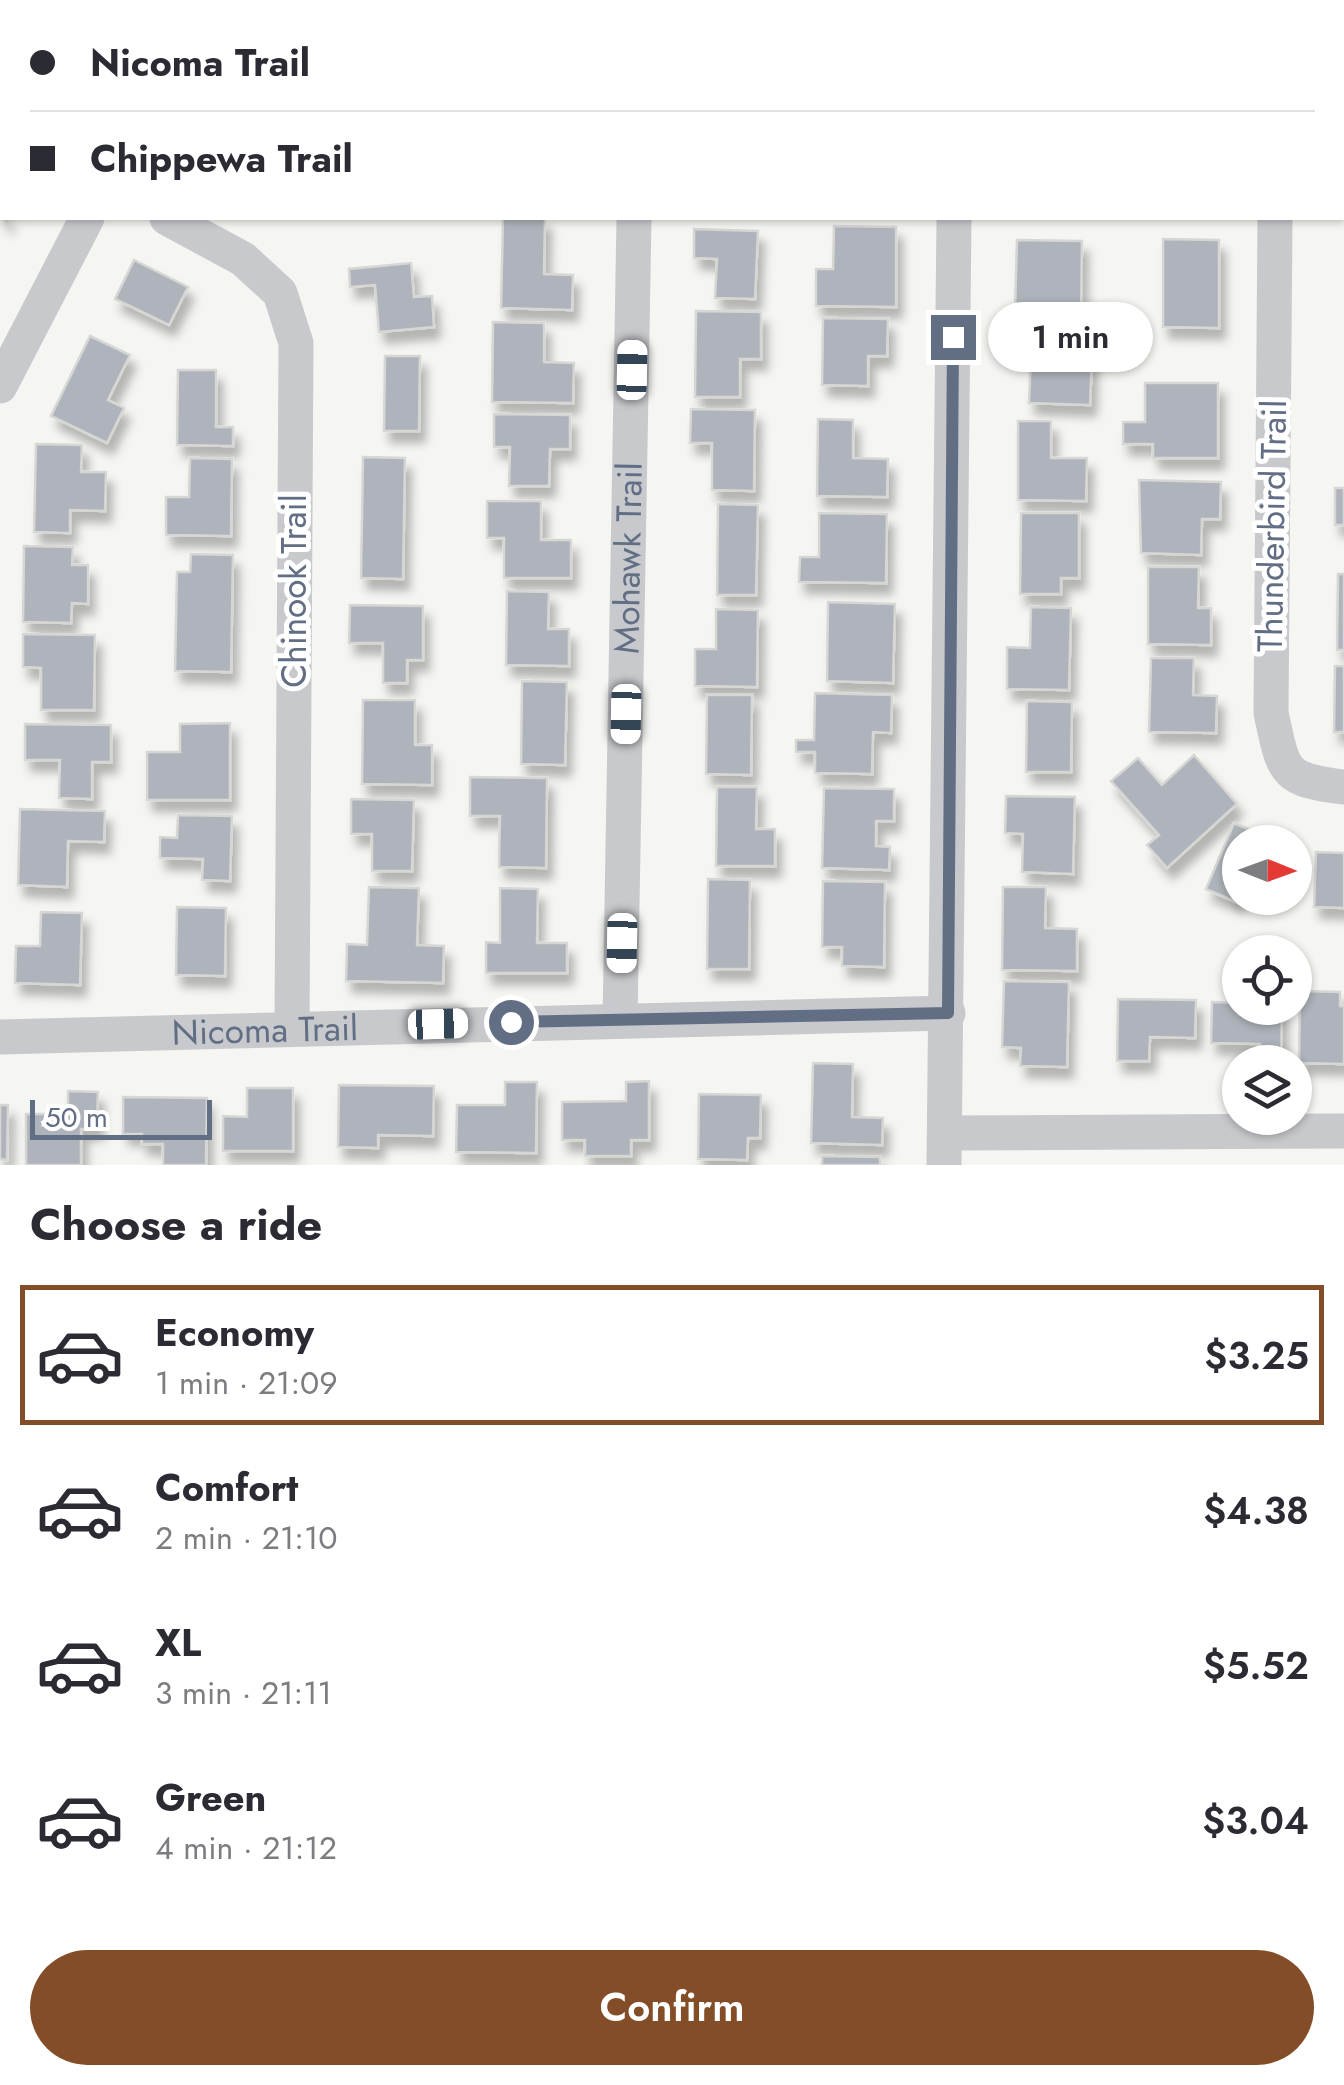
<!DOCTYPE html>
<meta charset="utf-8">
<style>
:root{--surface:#fff;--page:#f2f2f3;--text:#2b2b33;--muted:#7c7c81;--line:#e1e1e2;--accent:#834d27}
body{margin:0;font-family:Jost,sans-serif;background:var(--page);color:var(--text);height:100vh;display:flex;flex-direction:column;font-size:38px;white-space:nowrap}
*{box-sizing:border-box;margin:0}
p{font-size:32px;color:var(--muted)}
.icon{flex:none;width:55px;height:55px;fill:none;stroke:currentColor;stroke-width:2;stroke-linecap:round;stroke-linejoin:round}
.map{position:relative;height:1165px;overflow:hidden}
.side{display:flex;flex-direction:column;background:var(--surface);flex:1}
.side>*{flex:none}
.hud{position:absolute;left:0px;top:0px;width:1345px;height:220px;box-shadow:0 2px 8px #0004;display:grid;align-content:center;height:220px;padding:0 30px;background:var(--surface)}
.needle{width:65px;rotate:91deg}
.fabs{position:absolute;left:1222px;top:825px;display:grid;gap:20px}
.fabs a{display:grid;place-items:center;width:90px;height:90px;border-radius:50%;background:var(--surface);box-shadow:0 2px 8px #0004;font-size:50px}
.scale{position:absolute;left:30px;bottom:25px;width:182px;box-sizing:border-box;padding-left:10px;border:5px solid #626e84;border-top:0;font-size:28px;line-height:35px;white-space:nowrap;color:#626e84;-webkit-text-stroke:8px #fff;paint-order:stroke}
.end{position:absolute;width:45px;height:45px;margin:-22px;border:12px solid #626e84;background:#fff;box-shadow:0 0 0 5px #fff}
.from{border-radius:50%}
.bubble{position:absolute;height:70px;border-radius:35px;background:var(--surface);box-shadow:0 2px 8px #0004;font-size:32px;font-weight:600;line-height:70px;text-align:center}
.car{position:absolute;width:30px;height:60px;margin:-30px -15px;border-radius:12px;box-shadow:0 0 8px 2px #0007;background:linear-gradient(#fff 24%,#345 0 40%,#fff 0 76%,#345 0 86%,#fff 0)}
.hud b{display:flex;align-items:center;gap:35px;height:95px;font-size:38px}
.hud b+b{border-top:2px solid var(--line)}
.hud i{width:25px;height:25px;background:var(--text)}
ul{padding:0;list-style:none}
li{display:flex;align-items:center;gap:30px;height:140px;margin:0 20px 15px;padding:0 10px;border:5px solid transparent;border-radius:0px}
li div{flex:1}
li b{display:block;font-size:38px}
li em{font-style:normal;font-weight:600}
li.current{border-color:var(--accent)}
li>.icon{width:90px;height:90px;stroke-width:1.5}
h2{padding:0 30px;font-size:45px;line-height:120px}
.primary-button{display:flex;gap:20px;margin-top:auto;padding:20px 30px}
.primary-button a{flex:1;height:115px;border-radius:60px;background:var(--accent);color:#fff;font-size:40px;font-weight:600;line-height:115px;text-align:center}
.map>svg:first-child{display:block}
</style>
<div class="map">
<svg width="1344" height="1165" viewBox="0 0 1344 1165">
<defs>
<filter id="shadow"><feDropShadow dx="6" dy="11" stdDeviation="5" flood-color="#0004"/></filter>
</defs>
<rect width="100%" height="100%" fill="#f5f5f1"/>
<!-- building -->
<g fill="#afb4bc" stroke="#d6d7d4" stroke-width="2.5" filter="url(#shadow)">
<path d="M2,116V218H10L7,222L0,216Z"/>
<path d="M503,218H545L544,274L573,275L572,310L501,308Z"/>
<path d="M834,226L896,227V307L816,306V269H833Z"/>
<path d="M694,229L758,231L755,299L715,298L717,259L694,258Z"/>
<path d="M1163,239L1219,240V328L1163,327Z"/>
<path d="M1017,240L1082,241L1081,311L1015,310Z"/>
<path d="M134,260L188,287L169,325L115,299Z"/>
<path d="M411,263L414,297L432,296L434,327L379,332L375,285L350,287L349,269Z"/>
<path d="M696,311L761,312V359H740V397H695Z"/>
<path d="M823,318L888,319L887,356H868V386L822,385Z"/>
<path d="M493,322L544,323V362L574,363L573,403L492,402Z"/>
<path d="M1032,330L1093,332L1090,405L1029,403Z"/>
<path d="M90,336L130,355L108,400L124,408L107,443L51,416Z"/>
<path d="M385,356H420L419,431H384Z"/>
<path d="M178,370H216V427H233V446L177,445Z"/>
<path d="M1145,383H1218V458H1153V444H1123V422H1145Z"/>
<path d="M691,409L755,410L754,491L712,490V443H690Z"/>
<path d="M494,414L570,415V449H550L549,486H509L510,447H494Z"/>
<path d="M818,419L853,420V458L888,459L887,497L817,496Z"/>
<path d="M1018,421H1051V458H1087L1086,501L1018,500Z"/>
<path d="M36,444L82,445L81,472H106L105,511L70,510V533L34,532Z"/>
<path d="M363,457L405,458L403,579L361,578Z"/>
<path d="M190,458L232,459L231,536L166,535V497H189Z"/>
<path d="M1139,480L1221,482L1220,519H1202L1201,555L1141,553Z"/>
<rect x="1335" y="488" width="9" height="37"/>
<path d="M487,501H541V540H571V578H504V538H487Z"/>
<path d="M718,504L758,505L756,595H717Z"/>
<path d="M819,513L887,514L886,583L799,582L800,557H819Z"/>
<path d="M1021,513H1079V578H1061V594H1020Z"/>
<path d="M24,546L73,547L72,565H88V604L72,603L71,623L23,622Z"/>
<path d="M191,554L233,555L231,672L175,671L177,572H190Z"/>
<path d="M1148,567H1199L1198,608H1211V645L1148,644Z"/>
<path d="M1338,574H1344V650H1337Z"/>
<path d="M507,591L549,592L548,629H569V666L506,665Z"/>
<path d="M828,602L895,604L893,683L827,681Z"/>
<path d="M350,605L423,606V660H407V683H383V643H349Z"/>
<path d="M1031,607L1071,608L1069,690L1007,689V647L1030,648Z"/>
<path d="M716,609L758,610L757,687L695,686V649H716Z"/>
<path d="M23,634L95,635L94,710H41V668L23,667Z"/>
<path d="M1151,658H1194L1193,695L1217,696L1216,733L1149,732Z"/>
<path d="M1335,666H1344V732H1334Z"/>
<path d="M522,681L567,682L565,765L521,764Z"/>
<path d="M815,693L892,695L891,733L873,732L872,774L815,773V752H796V740H814Z"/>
<path d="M707,695H752L751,775L706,774Z"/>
<path d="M363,700H415V745H432V785L362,784Z"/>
<path d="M1027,701L1072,702L1071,772H1026Z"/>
<path d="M230,723V800H147V752H180V724Z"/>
<path d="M25,724L111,725V762H92V799L59,798L60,760H25Z"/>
<path d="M1194,755L1237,804L1167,868L1147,845L1159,835L1111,781L1138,758L1162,785Z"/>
<path d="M470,777L547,778L546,868L499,867L500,816H470Z"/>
<path d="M717,787H757L756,829H775V866H716Z"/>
<path d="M824,788L894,789V821H876V846L890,847L889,870L822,868Z"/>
<path d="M1006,796L1075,797L1073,874L1022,872L1023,834L1005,833Z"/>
<path d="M351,799L414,800L412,871H372V834H351Z"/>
<path d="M20,809L105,811L104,842L68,841L67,887L18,885Z"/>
<path d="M178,815L232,816L230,881L202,880L203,859L160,858V837L177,838Z"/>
<path d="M1234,823L1279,842H1240L1238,903L1206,889Z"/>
<path d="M1316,852L1344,853V908L1314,907Z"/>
<path d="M708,879L750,880L749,969H707Z"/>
<path d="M823,881L885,882L884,967L842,966V947H822Z"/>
<path d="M369,887L419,888L417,945L444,946L443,983L346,981L347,944L367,945Z"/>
<path d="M1003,887H1046L1045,928L1077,929V971L1002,970Z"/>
<path d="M500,888L538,889L537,943H567V973H486V942L500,943Z"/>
<path d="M177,907L226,908L225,976L176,975Z"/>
<path d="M41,912L82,913L80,985L15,983L16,946H40Z"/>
<path d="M1004,981L1069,982L1067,1067L1020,1066L1021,1048L1002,1047Z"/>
<path d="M1300,991L1340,992V1006H1344V1064L1299,1063Z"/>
<path d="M1118,999L1196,1000L1195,1038L1150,1037L1149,1061H1117Z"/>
<path d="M1212,1002L1240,1003V1008H1282L1281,1062L1260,1061V1044L1211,1043Z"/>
<path d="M813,1063L853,1064L852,1117L883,1118L882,1145L811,1143Z"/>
<path d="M649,1081V1140H631V1156H585V1140H562V1102L626,1101V1082Z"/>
<path d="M505,1082H537L536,1153L456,1152L457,1105H505Z"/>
<path d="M339,1085L434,1086L433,1136L378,1135V1148L338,1147Z"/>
<path d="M247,1088H293V1151H223V1116L247,1117Z"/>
<path d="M68,1091L98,1092L97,1129H81V1165H26V1114H68Z"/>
<path d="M699,1094L761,1095L760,1138H748L747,1160L698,1159Z"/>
<path d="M123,1097L207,1098L206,1165H163V1144H142V1134H123Z"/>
<path d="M0,1105H8L7,1160L0,1159Z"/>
<path d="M822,1156L880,1157V1165H822Z"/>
</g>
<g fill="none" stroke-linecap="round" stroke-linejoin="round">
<!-- minor -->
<g stroke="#c7c9cd" stroke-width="35">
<path d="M637,2V0"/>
<path d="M956,2V0"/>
<path d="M1282,2L1283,0"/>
<path d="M167,218L243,259L280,293L296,343L292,1028"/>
<path d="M1275,218L1271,713C1284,771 1281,780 1344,787"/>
<path d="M0,386L87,218"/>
<path id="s1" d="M620,1020L634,218"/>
<path id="s2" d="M0,1037L948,1013"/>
<path d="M945,1133L1344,1131"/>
<path d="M944,1165L954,218"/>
</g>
</g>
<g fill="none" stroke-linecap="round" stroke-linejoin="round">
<!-- route -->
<path stroke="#626e84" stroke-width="12" d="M511,1022L948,1013L953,337"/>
</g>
<g text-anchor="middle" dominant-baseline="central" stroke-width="10" stroke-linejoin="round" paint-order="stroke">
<!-- street labels -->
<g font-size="35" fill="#626e84" stroke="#fff">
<text transform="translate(1272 526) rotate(-89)">Thunderbird Trail</text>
<text stroke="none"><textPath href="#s1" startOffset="462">Mohawk Trail</textPath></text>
<text transform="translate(294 591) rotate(-90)">Chinook Trail</text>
<text stroke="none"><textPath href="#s2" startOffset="265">Nicoma Trail</textPath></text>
</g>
</g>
</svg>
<div class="fabs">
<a><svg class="needle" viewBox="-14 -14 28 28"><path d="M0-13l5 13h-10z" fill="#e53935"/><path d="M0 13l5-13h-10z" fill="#7c7c81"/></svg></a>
<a><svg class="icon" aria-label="locate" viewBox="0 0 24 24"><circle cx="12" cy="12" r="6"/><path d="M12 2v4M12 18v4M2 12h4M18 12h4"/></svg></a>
<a><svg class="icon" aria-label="layers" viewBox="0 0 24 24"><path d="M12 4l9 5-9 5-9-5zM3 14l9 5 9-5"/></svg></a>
</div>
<div class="scale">50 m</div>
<i class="end from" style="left:511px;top:1022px"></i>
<i class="end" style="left:953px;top:337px"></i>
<div class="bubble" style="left:988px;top:302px;width:165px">1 min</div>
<i class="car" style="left:632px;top:370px;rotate:1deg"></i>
<i class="car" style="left:626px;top:714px;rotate:181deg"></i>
<i class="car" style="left:622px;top:943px;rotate:181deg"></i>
<i class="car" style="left:438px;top:1024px;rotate:88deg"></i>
<div class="hud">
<b><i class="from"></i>Nicoma Trail</b>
<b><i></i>Chippewa Trail</b>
</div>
</div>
<section class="side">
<h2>Choose a ride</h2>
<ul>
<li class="current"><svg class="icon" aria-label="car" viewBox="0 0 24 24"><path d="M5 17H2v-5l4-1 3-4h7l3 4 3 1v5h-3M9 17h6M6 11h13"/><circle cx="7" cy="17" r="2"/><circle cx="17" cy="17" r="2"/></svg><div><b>Economy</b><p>1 min · 21:09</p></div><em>$3.25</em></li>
<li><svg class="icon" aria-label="car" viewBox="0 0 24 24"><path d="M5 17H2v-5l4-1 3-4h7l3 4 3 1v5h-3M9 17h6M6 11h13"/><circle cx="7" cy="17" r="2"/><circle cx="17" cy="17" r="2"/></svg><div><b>Comfort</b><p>2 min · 21:10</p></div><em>$4.38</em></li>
<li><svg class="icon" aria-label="car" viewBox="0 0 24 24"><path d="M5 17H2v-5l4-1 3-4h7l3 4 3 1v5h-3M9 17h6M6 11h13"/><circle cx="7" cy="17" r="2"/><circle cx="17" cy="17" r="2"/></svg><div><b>XL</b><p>3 min · 21:11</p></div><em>$5.52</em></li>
<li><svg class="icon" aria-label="car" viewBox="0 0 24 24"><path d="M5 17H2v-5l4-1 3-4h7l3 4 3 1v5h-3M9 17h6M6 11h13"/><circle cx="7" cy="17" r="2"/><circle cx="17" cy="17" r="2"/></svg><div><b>Green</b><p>4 min · 21:12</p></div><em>$3.04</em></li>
</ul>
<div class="primary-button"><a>Confirm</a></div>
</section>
